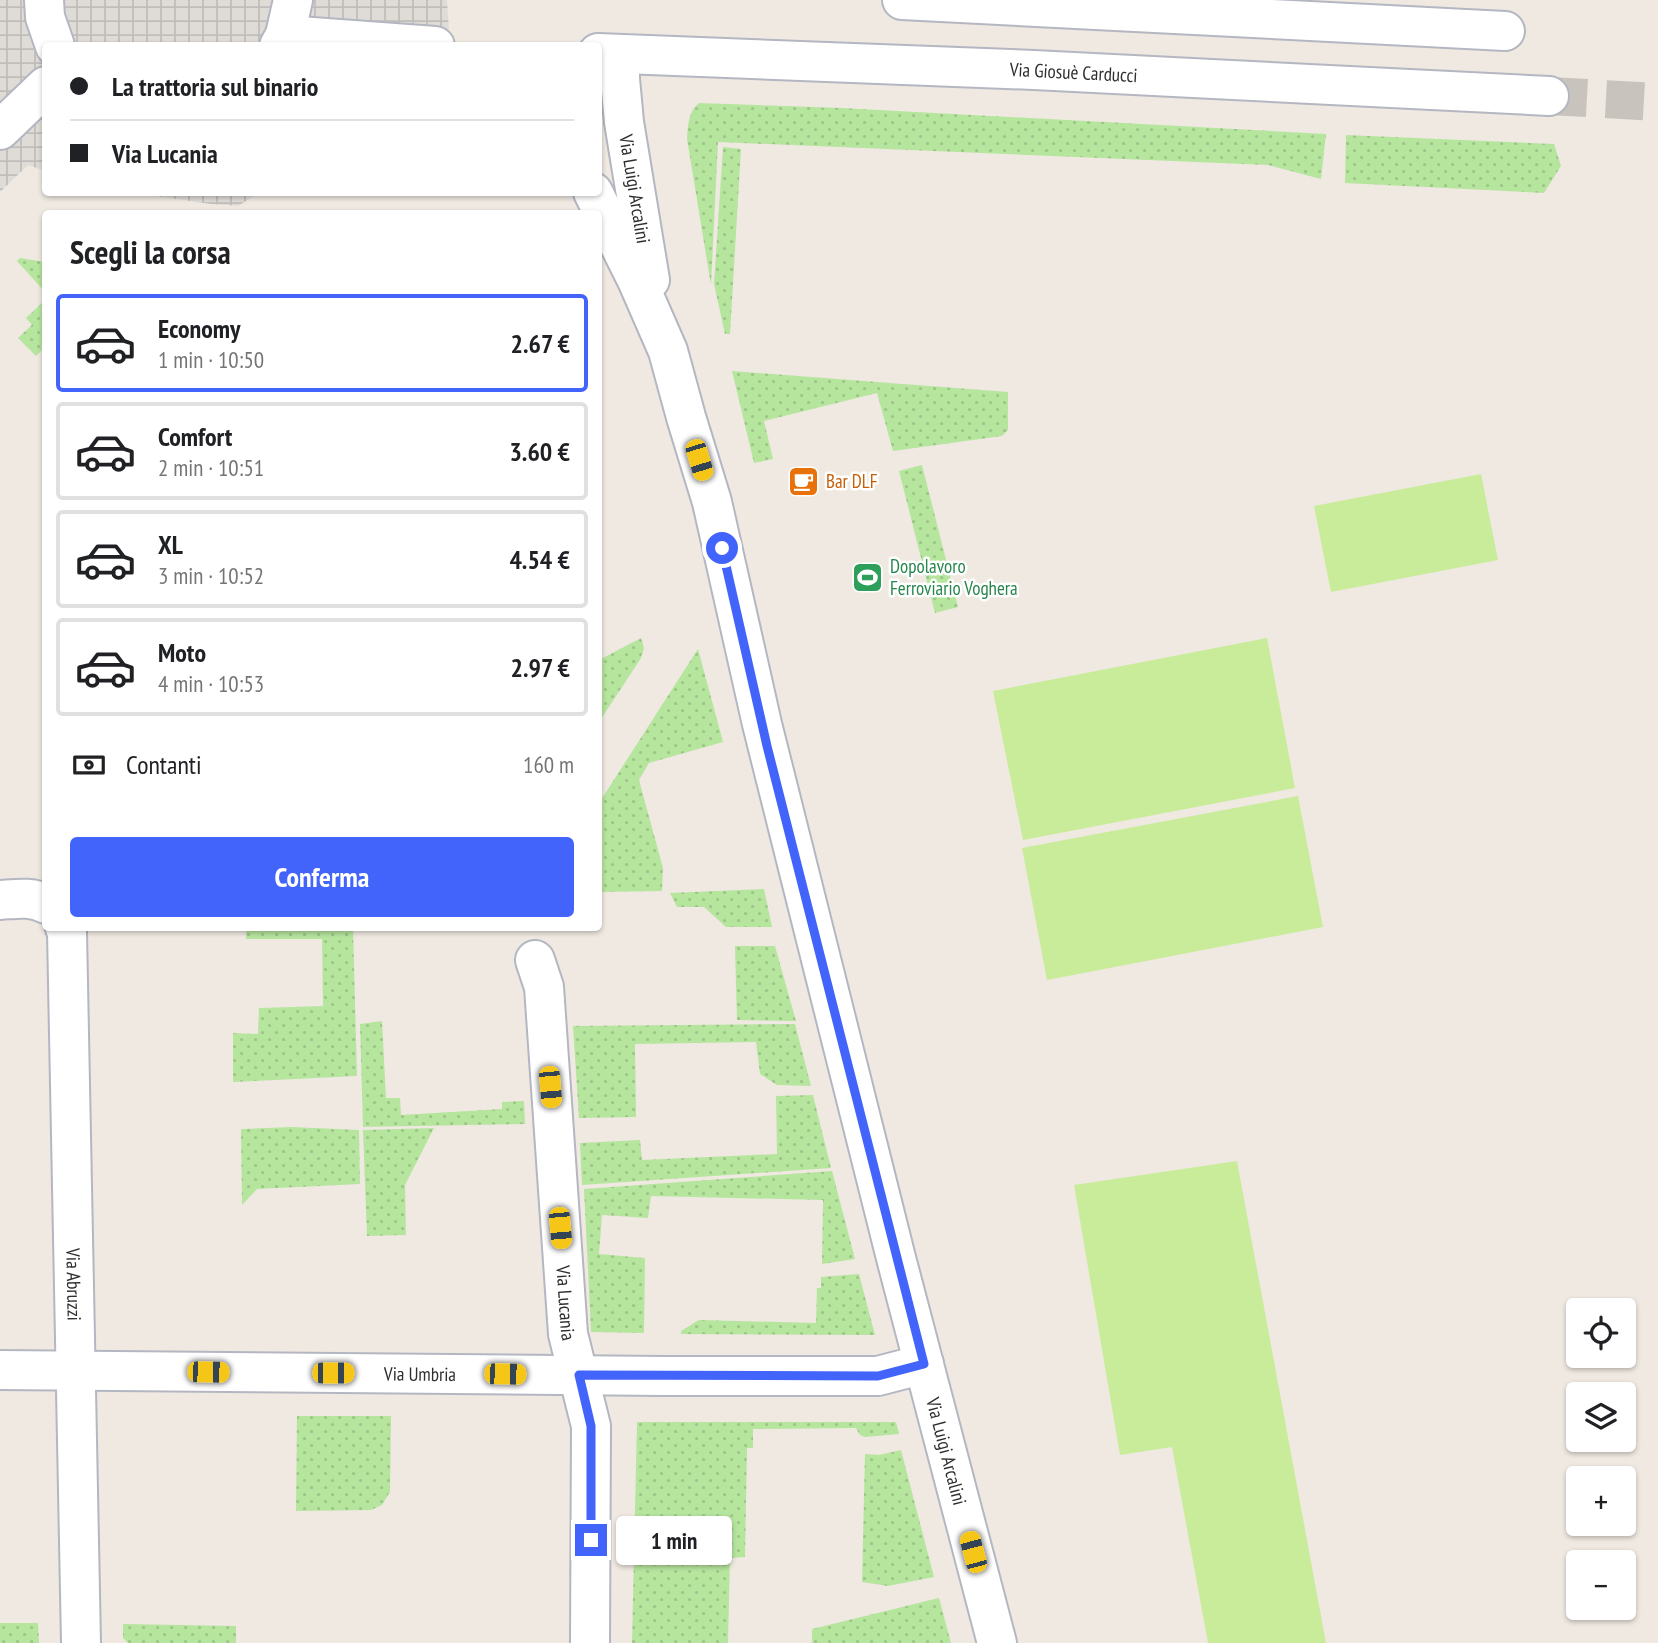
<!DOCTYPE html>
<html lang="it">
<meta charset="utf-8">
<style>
:root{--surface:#fff;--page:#f2f2f2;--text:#202124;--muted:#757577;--line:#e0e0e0;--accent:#4264fb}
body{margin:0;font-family:"PT Sans Narrow",sans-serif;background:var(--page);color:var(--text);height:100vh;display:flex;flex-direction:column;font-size:26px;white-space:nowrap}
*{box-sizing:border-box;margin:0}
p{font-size:23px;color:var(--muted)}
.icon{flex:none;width:38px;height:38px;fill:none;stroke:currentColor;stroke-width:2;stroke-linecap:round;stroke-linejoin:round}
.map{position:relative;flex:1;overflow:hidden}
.details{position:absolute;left:42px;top:210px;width:560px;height:721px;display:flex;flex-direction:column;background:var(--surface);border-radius:7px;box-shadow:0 2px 5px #0004}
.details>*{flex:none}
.banner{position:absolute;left:42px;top:42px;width:560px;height:154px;border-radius:7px;box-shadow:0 2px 5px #0004;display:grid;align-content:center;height:154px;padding:0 28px;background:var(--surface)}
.fabs{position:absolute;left:1566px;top:1298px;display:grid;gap:14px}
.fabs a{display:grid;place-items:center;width:70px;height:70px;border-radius:7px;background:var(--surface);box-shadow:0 2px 5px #0004;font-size:35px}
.end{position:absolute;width:32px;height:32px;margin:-16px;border:9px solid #4264fb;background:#fff;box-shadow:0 0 0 4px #fff}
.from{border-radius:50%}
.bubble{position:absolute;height:49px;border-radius:7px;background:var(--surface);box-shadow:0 2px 5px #0004;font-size:23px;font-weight:800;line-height:49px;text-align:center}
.car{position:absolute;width:21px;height:42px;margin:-21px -10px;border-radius:9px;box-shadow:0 0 5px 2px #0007;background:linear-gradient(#f5c518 24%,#345 0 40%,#f5c518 0 76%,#345 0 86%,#f5c518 0)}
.banner b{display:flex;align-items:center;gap:24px;height:66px;font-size:26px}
.banner b+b{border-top:2px solid var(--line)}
.banner i{width:18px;height:18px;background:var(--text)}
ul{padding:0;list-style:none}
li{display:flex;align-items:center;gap:21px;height:98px;margin:0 14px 10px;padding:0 14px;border:4px solid var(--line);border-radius:7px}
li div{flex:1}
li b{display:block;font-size:26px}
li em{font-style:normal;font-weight:800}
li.on{border-color:var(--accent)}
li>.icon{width:63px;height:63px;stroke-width:1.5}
h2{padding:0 28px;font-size:32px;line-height:84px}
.pay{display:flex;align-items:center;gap:18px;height:77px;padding:0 28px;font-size:26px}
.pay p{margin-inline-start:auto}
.button{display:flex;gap:14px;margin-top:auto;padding:14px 28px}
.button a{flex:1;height:80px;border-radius:7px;background:var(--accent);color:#fff;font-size:28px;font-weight:800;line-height:80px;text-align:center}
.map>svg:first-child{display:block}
</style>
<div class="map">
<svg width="1658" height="1643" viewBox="0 0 1658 1643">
<defs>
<pattern id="garden-dots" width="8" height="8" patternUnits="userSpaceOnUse" patternTransform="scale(1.75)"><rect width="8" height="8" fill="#b6e59e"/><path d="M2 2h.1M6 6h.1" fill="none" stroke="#9dc588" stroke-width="1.8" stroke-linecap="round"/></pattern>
<pattern id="plaza-grid" width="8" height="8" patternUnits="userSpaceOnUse" patternTransform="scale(1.75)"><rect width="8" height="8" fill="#dfdcd8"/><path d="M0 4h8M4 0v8" fill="none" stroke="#c0bdba"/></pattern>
</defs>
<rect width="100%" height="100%" fill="#efe9e1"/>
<!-- garden -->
<g fill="url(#garden-dots)">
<path d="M699,103L842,108L1326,134L1321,179L1268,165L718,142L711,285L687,139C688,125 688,112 699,103Z"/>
<path d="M1346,135L1554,144L1561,166L1544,193L1345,183Z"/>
<path d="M723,147L741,149L730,334H725L714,284Z"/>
<path d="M20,258L45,262V292L17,261Z"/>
<path d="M45,300V347L36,356L18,338L32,325L26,318Z"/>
<path d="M732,371L1008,392V430L1002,436L893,451L877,393L764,421L773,459L754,463Z"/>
<path d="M922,465L958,607L935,613L899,471Z"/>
<path d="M641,638L644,648L641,658L599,722V660Z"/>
<path d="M698,649L723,742L649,763L639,780L663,868L662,891L599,892V803Z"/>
<path d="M764,889L772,927H726L704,907H677L670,893Z"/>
<path d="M246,928H353L357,1076L233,1082V1033L258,1034L259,1008L323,1006L322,939H246Z"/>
<path d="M735,946H775L796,1021L737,1020Z"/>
<path d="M382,1021L386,1098H400L401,1115L502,1109V1102L524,1101L525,1124L363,1127L360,1024Z"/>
<path d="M795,1024L811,1086L777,1085L760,1074L756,1042L635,1044L636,1117L579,1118L573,1026Z"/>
<path d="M813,1095L831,1168L582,1185L580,1143L640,1140L642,1160L777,1154L776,1096Z"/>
<path d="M291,1127L359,1130L360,1184L257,1189L242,1205L241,1129Z"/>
<path d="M434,1128L405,1185L406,1235L367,1236L363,1130Z"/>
<path d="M832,1171L855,1259L822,1264L823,1200L651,1196L648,1218L602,1215L599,1254L645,1258L644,1333L591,1332L584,1189Z"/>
<path d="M859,1274L875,1335L681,1334V1331L699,1320L816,1323L817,1288H821V1277Z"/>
<path d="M297,1416H391L390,1492L382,1505L371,1510L296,1511Z"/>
<path d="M637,1422H896L899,1434L865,1437L860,1435L856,1428L753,1429V1448H747L745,1557L730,1558L728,1643H632Z"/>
<path d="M901,1450L934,1577L888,1586L862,1582L865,1454L879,1455Z"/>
<path d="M939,1598L951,1643H812V1629Z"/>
<path d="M0,1623H38L39,1643H0Z"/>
<path d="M123,1624L236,1626V1643H128L123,1638Z"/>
</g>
<!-- pitch -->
<g fill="#c9ec9a">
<path d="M1481,474L1498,560L1331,592L1314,506Z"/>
<path d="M1267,638L1295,788L1023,840L993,691Z"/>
<path d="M1298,796L1323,927L1047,980L1022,848Z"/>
<path d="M1237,1161L1326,1643H1208L1172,1447L1120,1455L1074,1185Z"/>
</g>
<!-- plaza -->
<g fill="url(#plaza-grid)">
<path d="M0,0H447L450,45L46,46L45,171L28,165L0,192Z"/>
<path d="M135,193H259L238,206L211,204Z"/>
</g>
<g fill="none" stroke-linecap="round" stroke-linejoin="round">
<!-- minor-tunnel -->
<path stroke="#c8c4bd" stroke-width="38" stroke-dasharray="38 19" stroke-linecap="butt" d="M1549,96L1658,102"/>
<defs>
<g id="minor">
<path d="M44,0L45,17L55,46"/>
<path d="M902,0L1505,31"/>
<path d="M285,35L435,46"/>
<path d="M279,46L285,35L293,0"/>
<path id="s1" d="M598,53L1034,70L1549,96"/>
<path id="s2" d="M620,54V79L624,122L650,280"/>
<path d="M0,130L46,86"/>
<path id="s3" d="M593,192L637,280L668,351L686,417L712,502L762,724L896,1258L997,1643"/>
<path d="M0,900C16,899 31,896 46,904"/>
<path id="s4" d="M65,928L67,932L81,1643"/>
<path id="s5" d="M535,960L544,987L568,1334L591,1426L590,1643"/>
<path id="s6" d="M0,1370L662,1376H878L924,1364"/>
</g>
</defs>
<!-- minor casing -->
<use href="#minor" stroke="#b4b7c1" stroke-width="42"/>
<!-- minor -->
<use href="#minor" stroke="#fff" stroke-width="38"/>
</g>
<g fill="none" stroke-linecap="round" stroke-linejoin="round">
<!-- route -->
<path stroke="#4264fb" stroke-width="9" d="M591,1540V1426L579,1375L878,1376L924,1364L767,746L722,548"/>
</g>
<!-- icons -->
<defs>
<symbol id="cafe-square" viewBox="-11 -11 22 22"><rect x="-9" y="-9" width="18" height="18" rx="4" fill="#e8710a" stroke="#fff"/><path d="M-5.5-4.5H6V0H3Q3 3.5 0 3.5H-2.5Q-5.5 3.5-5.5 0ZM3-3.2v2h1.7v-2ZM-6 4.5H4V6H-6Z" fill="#fff"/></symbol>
<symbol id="stadium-square" viewBox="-11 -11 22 22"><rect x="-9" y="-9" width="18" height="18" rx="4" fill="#2e9e5b" stroke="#fff"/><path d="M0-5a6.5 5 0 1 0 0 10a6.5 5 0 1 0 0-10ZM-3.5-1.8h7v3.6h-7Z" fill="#fff"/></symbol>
</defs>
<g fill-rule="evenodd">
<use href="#cafe-square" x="786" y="464" width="35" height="35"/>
<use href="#stadium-square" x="850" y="560" width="35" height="35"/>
</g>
<g text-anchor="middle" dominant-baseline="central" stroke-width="5" stroke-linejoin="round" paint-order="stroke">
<!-- street labels -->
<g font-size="19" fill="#2e2e2e" stroke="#fff">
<text stroke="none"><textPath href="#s1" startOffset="476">Via Giosuè Carducci</textPath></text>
<text stroke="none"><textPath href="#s2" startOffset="136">Via Luigi Arcalini</textPath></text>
<text stroke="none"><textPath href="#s4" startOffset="357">Via Abruzzi</textPath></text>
<text stroke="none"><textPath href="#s5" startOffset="345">Via Lucania</textPath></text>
<text stroke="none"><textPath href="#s6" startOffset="420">Via Umbria</textPath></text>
<text stroke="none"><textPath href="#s3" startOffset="1311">Via Luigi Arcalini</textPath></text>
</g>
<!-- food labels -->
<g font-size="19" fill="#c56008" stroke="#fff" text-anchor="start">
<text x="826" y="481">Bar DLF</text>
</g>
<!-- leisure labels -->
<g font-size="19" fill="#27864d" stroke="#fff" text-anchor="start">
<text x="890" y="566">Dopolavoro<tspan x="890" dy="22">Ferroviario Voghera</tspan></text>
</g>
</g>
</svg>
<div class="fabs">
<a><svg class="icon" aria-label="locate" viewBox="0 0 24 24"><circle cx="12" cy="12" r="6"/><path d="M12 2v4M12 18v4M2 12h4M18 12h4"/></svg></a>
<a><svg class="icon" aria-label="layers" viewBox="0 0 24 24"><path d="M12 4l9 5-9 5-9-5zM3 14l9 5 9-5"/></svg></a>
<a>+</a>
<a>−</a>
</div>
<i class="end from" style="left:722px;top:548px"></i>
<i class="end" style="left:591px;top:1540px"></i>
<div class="bubble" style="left:616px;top:1516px;width:116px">1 min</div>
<i class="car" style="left:699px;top:460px;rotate:163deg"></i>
<i class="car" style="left:550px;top:1087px;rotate:175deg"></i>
<i class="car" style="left:560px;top:1228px;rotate:175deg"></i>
<i class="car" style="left:208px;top:1372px;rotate:91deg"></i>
<i class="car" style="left:333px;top:1373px;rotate:90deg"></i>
<i class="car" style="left:505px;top:1374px;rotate:91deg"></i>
<i class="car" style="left:973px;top:1552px;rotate:345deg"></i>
<div class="banner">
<b><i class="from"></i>La trattoria sul binario</b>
<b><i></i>Via Lucania</b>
</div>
<section class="details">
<h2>Scegli la corsa</h2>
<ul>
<li class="on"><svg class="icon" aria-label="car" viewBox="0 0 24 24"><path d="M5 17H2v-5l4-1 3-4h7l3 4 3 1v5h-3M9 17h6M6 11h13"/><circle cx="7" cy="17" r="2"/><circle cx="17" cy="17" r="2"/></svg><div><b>Economy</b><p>1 min · 10:50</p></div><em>2.67 €</em></li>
<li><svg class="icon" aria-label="car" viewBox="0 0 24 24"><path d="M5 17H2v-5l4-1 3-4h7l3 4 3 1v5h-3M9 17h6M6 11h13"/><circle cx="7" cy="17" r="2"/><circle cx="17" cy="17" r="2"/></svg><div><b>Comfort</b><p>2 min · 10:51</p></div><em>3.60 €</em></li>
<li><svg class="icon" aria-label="car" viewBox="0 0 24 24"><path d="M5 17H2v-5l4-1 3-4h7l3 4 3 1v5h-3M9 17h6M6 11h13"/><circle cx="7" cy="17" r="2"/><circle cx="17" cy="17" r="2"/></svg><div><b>XL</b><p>3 min · 10:52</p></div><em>4.54 €</em></li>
<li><svg class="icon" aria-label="car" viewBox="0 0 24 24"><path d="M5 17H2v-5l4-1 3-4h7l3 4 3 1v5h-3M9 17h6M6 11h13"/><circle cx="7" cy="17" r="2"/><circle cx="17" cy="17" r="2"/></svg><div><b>Moto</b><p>4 min · 10:53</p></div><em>2.97 €</em></li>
</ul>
<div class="pay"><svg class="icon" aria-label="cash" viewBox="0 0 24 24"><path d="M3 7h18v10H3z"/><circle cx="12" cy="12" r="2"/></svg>Contanti<p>160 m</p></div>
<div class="button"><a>Conferma</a></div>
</section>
</div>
